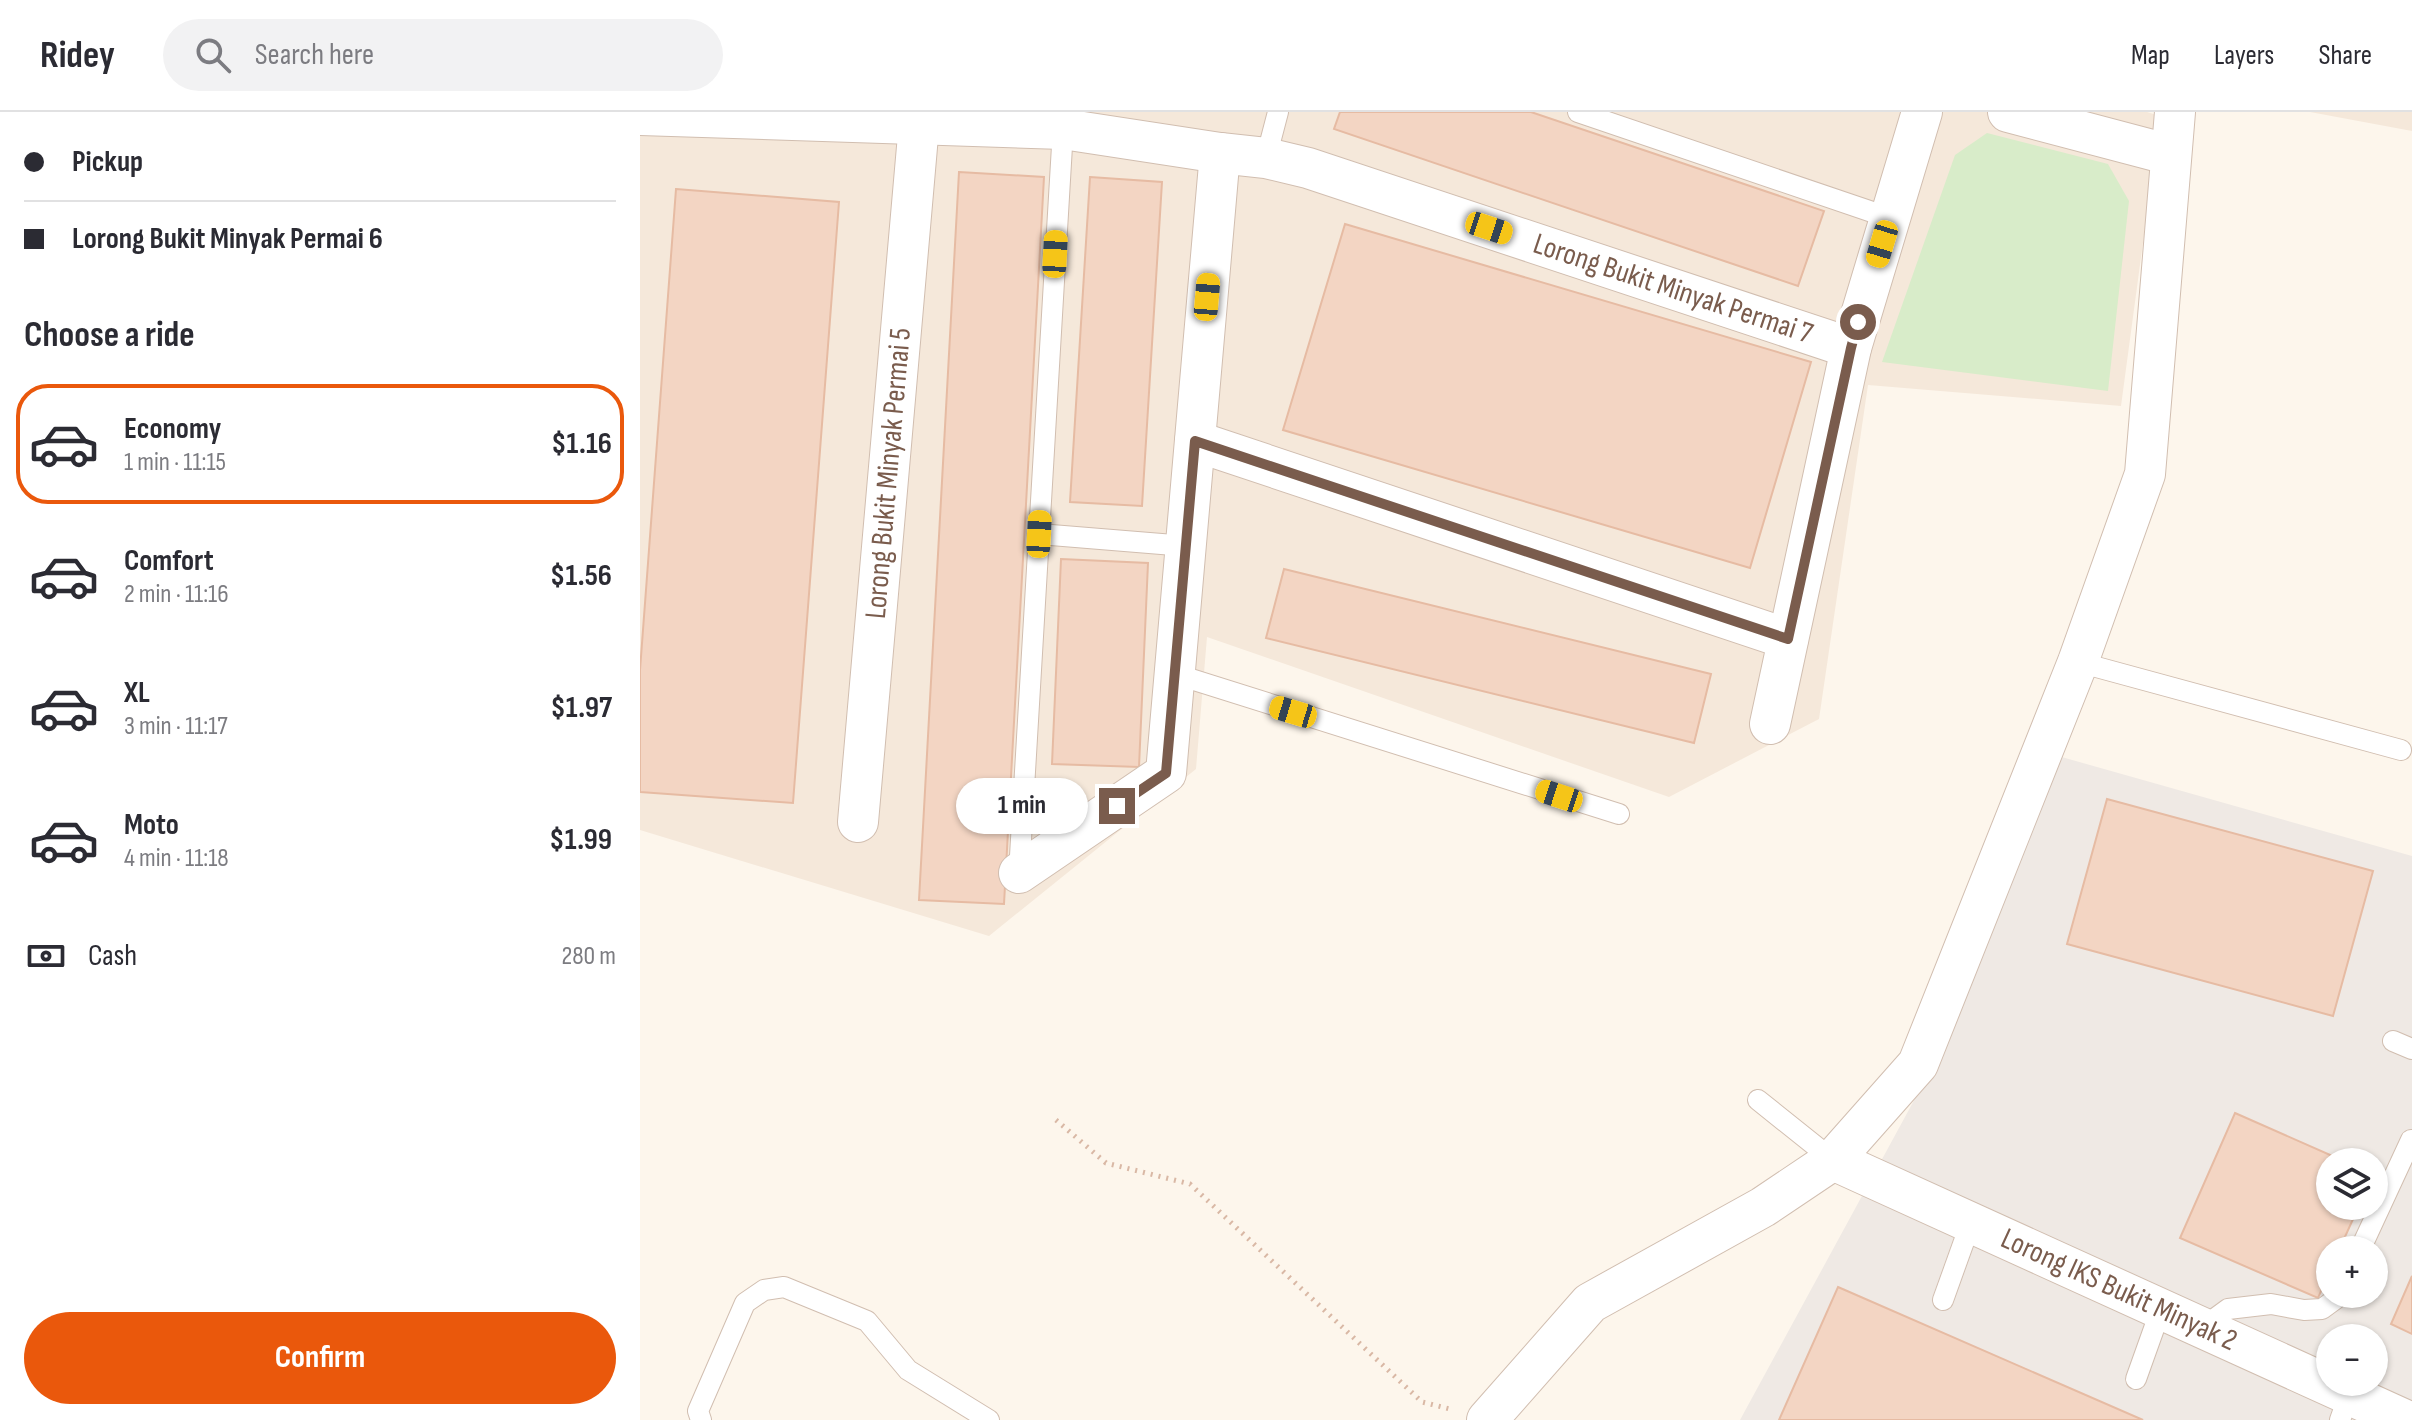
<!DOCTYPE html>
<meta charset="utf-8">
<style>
:root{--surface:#fff;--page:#f2f2f3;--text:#2b2b33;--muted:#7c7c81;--line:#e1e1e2;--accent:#ea580c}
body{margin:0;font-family:"Sofia Sans Condensed",sans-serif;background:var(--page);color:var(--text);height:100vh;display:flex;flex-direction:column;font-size:30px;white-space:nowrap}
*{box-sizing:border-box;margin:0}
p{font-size:26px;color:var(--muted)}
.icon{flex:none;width:44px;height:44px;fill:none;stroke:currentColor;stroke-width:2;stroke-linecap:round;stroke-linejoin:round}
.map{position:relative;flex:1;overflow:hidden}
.details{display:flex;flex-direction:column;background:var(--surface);width:640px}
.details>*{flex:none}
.banner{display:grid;align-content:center;height:176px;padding:0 24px;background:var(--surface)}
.fabs{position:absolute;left:1676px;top:1036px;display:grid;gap:16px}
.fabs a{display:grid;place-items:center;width:72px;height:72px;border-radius:50%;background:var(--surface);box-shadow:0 2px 6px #0004;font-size:40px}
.end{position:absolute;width:36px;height:36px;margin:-18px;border:10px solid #7a5c4d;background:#fff;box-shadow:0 0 0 4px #fff}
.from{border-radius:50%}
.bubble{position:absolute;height:56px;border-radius:28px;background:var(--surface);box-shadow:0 2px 6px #0004;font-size:26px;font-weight:700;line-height:56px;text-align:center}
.car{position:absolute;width:24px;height:48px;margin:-24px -12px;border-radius:10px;box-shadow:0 0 6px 2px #0007;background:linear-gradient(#f5c518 24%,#345 0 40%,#f5c518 0 76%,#345 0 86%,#f5c518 0)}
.banner b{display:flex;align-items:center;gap:28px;height:76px;font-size:30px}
.banner b+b{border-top:2px solid var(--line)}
.banner i{width:20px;height:20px;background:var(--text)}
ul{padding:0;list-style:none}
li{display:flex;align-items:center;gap:24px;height:120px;margin:0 16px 12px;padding:0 8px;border:4px solid transparent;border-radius:32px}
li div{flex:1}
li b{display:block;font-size:30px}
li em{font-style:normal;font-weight:700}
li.current{border-color:var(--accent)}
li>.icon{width:72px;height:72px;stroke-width:1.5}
h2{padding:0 24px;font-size:36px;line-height:96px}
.pay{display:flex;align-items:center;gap:20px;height:88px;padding:0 24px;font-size:30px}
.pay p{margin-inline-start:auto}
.cta{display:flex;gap:16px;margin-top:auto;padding:16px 24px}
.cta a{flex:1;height:92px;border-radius:48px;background:var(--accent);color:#fff;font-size:32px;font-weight:700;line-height:92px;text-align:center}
header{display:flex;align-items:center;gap:48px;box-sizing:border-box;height:112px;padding:0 40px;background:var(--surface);border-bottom:2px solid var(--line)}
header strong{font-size:38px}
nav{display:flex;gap:44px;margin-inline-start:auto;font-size:28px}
.search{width:560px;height:72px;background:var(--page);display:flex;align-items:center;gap:20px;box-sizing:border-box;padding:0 28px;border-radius:44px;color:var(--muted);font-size:30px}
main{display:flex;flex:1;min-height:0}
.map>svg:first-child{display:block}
</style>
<header>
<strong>Ridey</strong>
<div class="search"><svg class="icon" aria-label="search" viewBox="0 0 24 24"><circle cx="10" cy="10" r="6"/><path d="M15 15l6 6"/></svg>Search here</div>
<nav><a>Map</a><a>Layers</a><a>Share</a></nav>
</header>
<main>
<section class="details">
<div class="banner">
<b><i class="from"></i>Pickup</b>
<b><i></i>Lorong Bukit Minyak Permai 6</b>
</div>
<h2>Choose a ride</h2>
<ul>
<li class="current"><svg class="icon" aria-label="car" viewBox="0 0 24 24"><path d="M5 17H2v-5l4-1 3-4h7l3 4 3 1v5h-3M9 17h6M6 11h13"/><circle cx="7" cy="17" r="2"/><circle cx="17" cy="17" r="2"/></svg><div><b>Economy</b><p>1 min · 11:15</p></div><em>$1.16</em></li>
<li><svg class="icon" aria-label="car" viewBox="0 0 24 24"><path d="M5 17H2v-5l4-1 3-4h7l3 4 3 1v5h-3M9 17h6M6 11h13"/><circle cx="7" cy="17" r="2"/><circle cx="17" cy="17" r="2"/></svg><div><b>Comfort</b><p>2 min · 11:16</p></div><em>$1.56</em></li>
<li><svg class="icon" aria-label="car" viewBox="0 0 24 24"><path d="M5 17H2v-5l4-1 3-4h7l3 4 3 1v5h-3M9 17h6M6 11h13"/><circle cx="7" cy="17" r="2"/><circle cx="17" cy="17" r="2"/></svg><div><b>XL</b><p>3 min · 11:17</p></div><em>$1.97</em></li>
<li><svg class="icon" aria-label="car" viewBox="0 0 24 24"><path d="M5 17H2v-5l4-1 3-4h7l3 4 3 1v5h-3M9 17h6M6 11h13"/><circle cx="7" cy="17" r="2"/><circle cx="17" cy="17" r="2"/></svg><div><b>Moto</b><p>4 min · 11:18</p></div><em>$1.99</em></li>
</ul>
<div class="pay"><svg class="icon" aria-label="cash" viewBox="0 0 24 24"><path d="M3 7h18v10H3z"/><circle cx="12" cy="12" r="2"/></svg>Cash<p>280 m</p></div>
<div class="cta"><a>Confirm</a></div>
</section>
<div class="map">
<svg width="1772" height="1308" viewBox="0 0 1772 1308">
<rect width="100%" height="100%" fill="#fdf6ec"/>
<!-- residential -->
<g fill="#f5e8da">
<path d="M0,0H1507L1520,4L1481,294L1228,273L1179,607L1029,685L567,525L556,657L349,824L0,718Z"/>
<path d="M1670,0H1772V19Z"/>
</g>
<!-- industrial -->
<path fill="#efe9e4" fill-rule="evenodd" d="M1411,642L1772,744V1308H1100L1314,915ZM1690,1050H1734V1094H1690ZM1690,1138H1734V1182H1690ZM1690,1226H1734V1270H1690Z"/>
<!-- green -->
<path fill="#d8ecc9" d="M1347,21L1468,52L1489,89L1468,279L1242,250L1315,43Z"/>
<!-- building -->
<g fill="#f3d5c3" stroke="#e6bba3" stroke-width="2">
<path d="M700,0H891L1184,99L1158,174L694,17Z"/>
<path d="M319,60L404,65L364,792L279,788Z"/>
<path d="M450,65L522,70L502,394L430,390Z"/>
<path d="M36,77L199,90L153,691L0,680V558Z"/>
<path d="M705,112L1171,250L1110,456L643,318Z"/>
<path d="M421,447L508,451L499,655L412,652Z"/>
<path d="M644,457L1071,562L1054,631L626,526Z"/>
<path d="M1467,687L1733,759L1693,904L1427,832Z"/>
<path d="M1595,1001L1706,1050H1690V1094H1719L1699,1138H1690V1159L1678,1186L1540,1126Z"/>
<path d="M1772,1164V1222L1751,1212Z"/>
<path d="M1198,1175L1503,1308H1139Z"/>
</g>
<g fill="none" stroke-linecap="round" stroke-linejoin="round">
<defs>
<g id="lane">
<path d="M938,0L1250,106"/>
<path d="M626,46L638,0"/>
<path d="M399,422L546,434"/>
<path d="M1438,550L1761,638"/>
<path d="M535,562L979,702"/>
<path d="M379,761L423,17"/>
<path d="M1753,929L1772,937"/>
<path d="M1118,988L1193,1048"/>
<path d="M1720,1138L1771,1028"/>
<path d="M1303,1188L1331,1110"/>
<path d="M1562,1216L1588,1197L1631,1192L1664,1198L1682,1197L1697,1186L1699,1182"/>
<path d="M1496,1267L1521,1197"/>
<path d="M61,1308L58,1299L105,1191L124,1178L144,1175L227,1209L268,1258L349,1308"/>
<path d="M1700,1308L1709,1283"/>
</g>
<g id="street">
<path d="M1368,0L1531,43"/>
<path id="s1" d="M0,3L423,17L580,41L626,46L668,56L1211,236"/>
<path d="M555,329L1148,527"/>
<path d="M1130,612L1211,236L1282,0"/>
<path id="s2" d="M218,710L279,12"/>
<path d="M379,761L526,661L580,41"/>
<path id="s3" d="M1193,1048L1765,1308"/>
<path d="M847,1308L950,1191L1123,1095L1193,1048L1278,952L1438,550L1505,362L1535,0"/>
</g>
</defs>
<!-- lane casing -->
<use href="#lane" stroke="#d1beb0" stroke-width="22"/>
<!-- street casing -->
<use href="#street" stroke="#d1beb0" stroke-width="42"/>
<!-- path -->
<path stroke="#d9b8a5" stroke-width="5" stroke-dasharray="2 6" stroke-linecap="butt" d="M416,1008L466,1051L550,1072L782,1290L814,1298"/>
<!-- lane -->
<use href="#lane" stroke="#fff" stroke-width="20"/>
<!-- street -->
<use href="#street" stroke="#fff" stroke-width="40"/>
</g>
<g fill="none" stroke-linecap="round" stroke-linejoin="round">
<!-- route -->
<path stroke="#7a5c4d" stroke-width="10" d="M477,694L526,661L555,329L1148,527L1211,236L1218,210"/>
</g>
<g text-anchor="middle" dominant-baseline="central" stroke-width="7" stroke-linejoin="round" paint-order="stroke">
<!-- street labels -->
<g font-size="30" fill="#7a5c4d" stroke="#fffaf3">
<text stroke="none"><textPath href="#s1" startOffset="1056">Lorong Bukit Minyak Permai 7</textPath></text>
<text stroke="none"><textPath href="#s2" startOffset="350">Lorong Bukit Minyak Permai 5</textPath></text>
<text stroke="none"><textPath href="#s3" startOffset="314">Lorong IKS Bukit Minyak 2</textPath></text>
</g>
</g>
</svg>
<div class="fabs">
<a><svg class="icon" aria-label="layers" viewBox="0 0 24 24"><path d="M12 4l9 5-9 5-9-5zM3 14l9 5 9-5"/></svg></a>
<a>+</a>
<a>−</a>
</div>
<i class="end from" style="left:1218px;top:210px"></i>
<i class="end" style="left:477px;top:694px"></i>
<div class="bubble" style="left:316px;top:666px;width:132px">1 min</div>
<i class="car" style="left:849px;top:116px;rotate:108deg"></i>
<i class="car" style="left:1242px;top:132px;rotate:197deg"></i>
<i class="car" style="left:415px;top:142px;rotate:3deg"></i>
<i class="car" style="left:567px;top:185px;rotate:5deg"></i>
<i class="car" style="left:399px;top:422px;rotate:3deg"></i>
<i class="car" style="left:653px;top:600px;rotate:287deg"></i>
<i class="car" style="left:919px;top:684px;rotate:288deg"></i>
</div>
</main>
